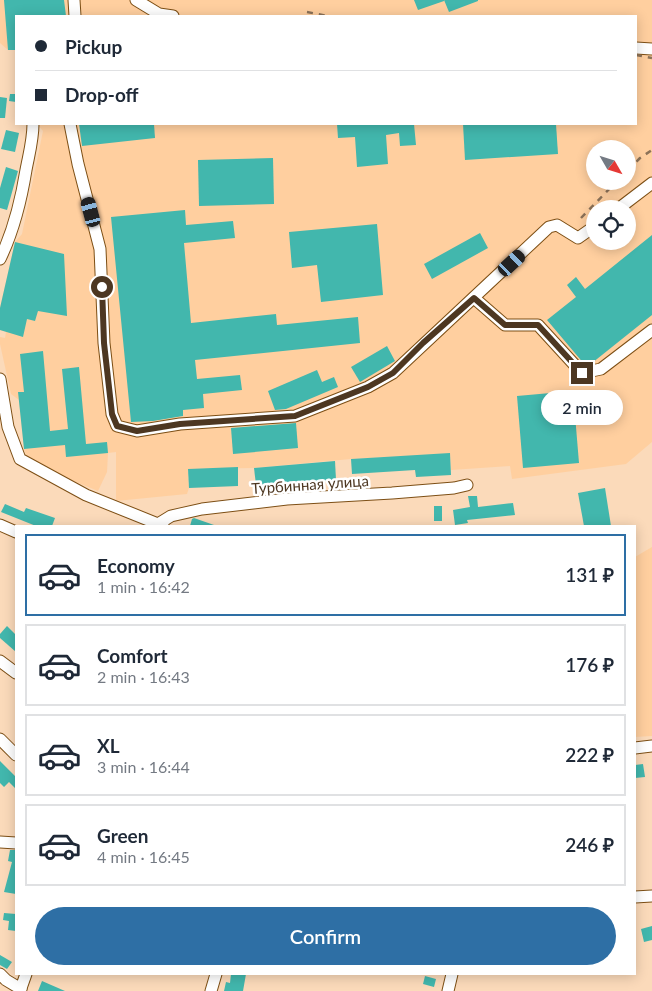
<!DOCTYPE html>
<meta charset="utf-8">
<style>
:root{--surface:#fff;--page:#f6f6f7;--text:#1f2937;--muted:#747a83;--line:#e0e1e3;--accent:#2e6fa5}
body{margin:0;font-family:Lato,sans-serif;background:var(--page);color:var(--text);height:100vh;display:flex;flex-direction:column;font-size:19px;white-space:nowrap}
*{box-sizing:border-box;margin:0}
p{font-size:16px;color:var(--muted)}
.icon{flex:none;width:28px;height:28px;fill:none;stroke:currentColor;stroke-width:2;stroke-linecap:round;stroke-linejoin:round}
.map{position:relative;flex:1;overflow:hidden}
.drawer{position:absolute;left:15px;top:525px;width:621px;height:450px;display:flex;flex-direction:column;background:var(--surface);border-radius:0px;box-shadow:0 2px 12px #0003}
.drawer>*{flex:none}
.hud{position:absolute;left:15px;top:15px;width:622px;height:110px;border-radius:0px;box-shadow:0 2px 12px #0003;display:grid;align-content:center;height:110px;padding:0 20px;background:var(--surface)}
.needle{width:32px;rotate:129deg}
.controls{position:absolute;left:586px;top:140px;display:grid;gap:10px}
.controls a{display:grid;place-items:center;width:50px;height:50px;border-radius:50%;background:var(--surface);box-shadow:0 2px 12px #0003;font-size:25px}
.end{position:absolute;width:22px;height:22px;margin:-11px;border:6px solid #4d3721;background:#fff;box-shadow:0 0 0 2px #fff}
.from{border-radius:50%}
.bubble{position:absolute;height:35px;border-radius:18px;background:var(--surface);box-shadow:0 2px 12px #0003;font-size:16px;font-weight:600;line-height:35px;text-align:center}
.car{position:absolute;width:15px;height:30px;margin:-15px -8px;border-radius:6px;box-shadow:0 0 4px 1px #0007;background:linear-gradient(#222 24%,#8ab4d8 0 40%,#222 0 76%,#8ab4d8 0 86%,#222 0)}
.hud b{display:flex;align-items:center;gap:18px;height:48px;font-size:19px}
.hud b+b{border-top:1px solid var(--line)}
.hud i{width:12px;height:12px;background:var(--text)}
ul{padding:9px 0 0;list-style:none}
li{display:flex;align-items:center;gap:15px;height:82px;margin:0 10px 8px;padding:0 10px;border:2px solid var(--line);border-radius:0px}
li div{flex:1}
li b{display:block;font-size:19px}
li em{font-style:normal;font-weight:600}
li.current{border-color:var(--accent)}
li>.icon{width:45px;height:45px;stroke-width:1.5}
.primary-button{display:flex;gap:10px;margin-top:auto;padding:10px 20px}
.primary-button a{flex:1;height:58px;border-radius:30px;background:var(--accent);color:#fff;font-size:20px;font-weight:600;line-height:58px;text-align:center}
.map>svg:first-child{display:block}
</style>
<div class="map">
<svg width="652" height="991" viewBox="0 0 652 991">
<rect width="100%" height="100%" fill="#fbdaba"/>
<!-- built -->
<g fill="#ffcf9f" fill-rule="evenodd">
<path d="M0,0H652V442L626,464L512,479L510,466L451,470L450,454L351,459L254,468L188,469L189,488L187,494L116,501V452L108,453L107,472L98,491L61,476L34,460L26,455L24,449L19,400L11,394L0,344V337L5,338L6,332L0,330V308L15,242L22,234L43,131L37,124H636V16H16V50H8L0,43ZM595,149H628V181H595ZM595,209H628V241H595Z"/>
<path d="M652,547V736L635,737V557Z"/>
</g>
<!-- building -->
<g fill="#42b7ad">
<path d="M4,0H64L66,16H16V50H8Z"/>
<path d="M414,0H444V1L418,10Z"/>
<path d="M444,0H478V1L449,12Z"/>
<path d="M10,94H16V102L9,101Z"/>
<path d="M0,97L7,98L5,118H0Z"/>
<path d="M79,124H154L155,138L82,146Z"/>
<path d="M337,124H414L416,145L400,146L399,133L386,135L388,164L357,167L355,137L338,138Z"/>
<path d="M463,124H556L558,154L465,160Z"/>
<path d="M6,130L19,133L15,152L1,149Z"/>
<path d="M273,158L274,204L199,206L198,160Z"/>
<path d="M6,167L18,171L7,210L0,208V188Z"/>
<path d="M185,210L186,225L233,221L235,238L184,243L191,323L276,314L277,325L358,317L360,343L195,360L197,379L240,375L242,390L203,394L204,408L183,410V416L153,421L131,422L111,217Z"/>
<path d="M377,224L383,295L321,302L317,265L292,268L289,232Z"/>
<path d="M480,233L488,248L432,279L424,264Z"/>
<path d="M652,235V315L592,363L585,365L547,320L576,297L567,285L576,277L585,289Z"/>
<path d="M15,242L64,254L67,316L38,311L35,321L27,319L23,337L0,330V308Z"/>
<path d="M387,346L395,361L360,382L351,367Z"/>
<path d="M43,351L50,431L68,429L62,369L79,367L86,444L107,442L108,453L66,457L65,445L24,449L18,392H24L20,354Z"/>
<path d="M317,370L322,382L334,377L338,387L286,409L275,410L268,391Z"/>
<path d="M573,391L579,463L523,468L517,396Z"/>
<path d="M296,423L298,448L233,454L231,428Z"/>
<path d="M450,453L451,475L416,477L415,470L352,474L351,459Z"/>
<path d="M335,461L336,480L256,485L254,468Z"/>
<path d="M238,467V486L189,488L188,469Z"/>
<path d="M605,488L611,526H584L578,493Z"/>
<path d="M468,496H477L478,507L513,503L515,515L467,520L468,523L455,525L453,510L470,507Z"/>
<path d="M5,504L24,512L26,508L55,518L52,526H36L1,512Z"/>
<rect x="434" y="506" width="8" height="15"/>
<path d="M194,518L214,525V526H190L192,519Z"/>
<path d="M7,626L16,635V652L0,638V634Z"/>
<path d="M0,761L16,777V789L9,782L4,787L0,783Z"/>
<path d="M643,764L645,777L635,778V765Z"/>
<path d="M10,850H16V894L4,892L12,862L8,861Z"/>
<path d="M4,913L16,914V931L8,930L9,921L3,920Z"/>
<path d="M652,926V940L644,942L641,929Z"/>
<path d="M0,955L12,962L7,969L0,965Z"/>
<path d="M231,974H246L243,991H224L226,982L230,983Z"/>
<path d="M425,976L436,979L434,987L423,984Z"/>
<path d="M42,981L65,991H38Z"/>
</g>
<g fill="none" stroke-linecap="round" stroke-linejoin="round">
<defs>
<g id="minor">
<path d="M74,0L75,16"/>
<path d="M136,0L159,14L173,16"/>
<path d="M636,48L652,49"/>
<path d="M70,124L78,164L100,249L104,343L112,414L117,426L137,431L180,424L295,416L368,387L393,373L549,227L557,225L578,238L595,226"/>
<path d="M618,209L652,183"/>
<path d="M0,259C14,230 21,201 26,170C29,154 33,140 33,124"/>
<path d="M474,298L505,325H538L582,373L601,369L652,330"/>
<path d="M0,379L8,427L20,459L86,495L163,526"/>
<path d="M158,524L171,516L202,509L287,499L392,493L454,488L467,485"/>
<path d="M0,525L16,532"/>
<path d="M0,661L16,673"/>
<path d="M0,739L16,755"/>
<path d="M635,748L652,746"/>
<path d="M0,842L16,843"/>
<path d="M635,897L652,896"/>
<path d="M0,974L6,980L21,989"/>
<path d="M20,991L26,974"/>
<path d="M211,991L216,974"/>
<path d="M448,991L452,974"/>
</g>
</defs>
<!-- minor casing -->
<use href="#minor" stroke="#7d4f15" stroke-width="13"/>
<!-- minor -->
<use href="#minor" stroke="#fff" stroke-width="11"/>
<!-- rail -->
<g stroke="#8c7258" stroke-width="2.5" stroke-dasharray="6 6" stroke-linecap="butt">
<path d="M307,12L328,16"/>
<path d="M636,55L652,58"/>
<path d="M628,170L640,158L652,150"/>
<path d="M581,218L617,181"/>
</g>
</g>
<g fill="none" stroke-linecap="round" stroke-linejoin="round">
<!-- route -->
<path stroke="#4d3721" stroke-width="6" d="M102,287L104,343L112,414L117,426L137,431L180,424L295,416L368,387L393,373L423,343L474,298L505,325H538L582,373"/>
</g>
<g text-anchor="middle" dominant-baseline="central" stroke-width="5" stroke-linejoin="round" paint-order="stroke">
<!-- street labels -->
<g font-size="15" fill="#4d3721" stroke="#fff">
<text transform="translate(310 484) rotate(-4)">Турбинная улица</text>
</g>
</g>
</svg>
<div class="controls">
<a><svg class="needle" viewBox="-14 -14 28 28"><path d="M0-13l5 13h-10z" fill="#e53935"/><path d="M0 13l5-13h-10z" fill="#747a83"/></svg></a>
<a><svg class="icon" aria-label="locate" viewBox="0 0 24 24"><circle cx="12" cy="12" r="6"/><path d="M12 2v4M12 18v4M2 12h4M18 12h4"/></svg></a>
</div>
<i class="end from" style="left:102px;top:287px"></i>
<i class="end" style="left:582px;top:373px"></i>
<div class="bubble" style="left:541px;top:390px;width:82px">2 min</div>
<i class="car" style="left:91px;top:212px;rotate:345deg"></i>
<i class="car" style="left:512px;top:263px;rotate:47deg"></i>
<div class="hud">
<b><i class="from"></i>Pickup</b>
<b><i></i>Drop-off</b>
</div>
<section class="drawer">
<ul>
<li class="current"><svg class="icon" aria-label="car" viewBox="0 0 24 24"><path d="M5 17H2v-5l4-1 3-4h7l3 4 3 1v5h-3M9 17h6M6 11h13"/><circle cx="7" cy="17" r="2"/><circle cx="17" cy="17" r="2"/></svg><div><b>Economy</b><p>1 min · 16:42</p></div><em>131 ₽</em></li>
<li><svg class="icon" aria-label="car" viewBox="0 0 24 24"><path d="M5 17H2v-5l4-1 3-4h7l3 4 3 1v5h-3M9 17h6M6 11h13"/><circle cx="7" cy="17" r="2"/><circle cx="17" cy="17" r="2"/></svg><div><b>Comfort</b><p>2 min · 16:43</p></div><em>176 ₽</em></li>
<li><svg class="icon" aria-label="car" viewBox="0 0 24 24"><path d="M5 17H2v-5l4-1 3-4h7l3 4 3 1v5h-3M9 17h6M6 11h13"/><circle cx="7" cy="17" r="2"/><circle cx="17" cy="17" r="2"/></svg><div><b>XL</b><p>3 min · 16:44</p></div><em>222 ₽</em></li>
<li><svg class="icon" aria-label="car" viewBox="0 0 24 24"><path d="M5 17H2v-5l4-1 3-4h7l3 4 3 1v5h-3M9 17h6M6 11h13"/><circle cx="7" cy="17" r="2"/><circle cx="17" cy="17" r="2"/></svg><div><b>Green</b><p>4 min · 16:45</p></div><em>246 ₽</em></li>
</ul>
<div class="primary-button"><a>Confirm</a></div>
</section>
</div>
